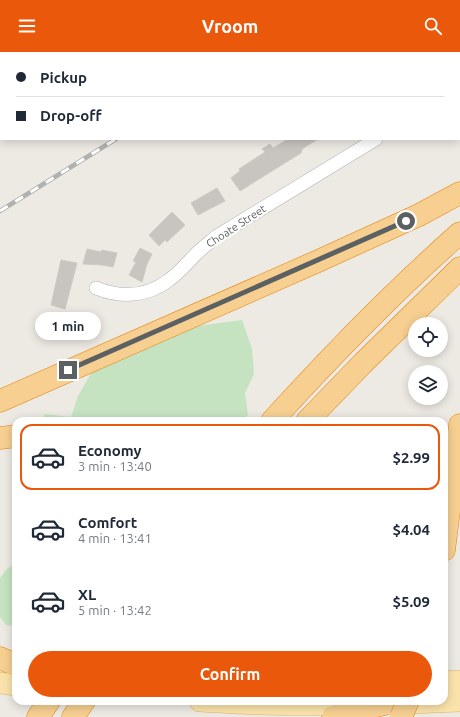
<!DOCTYPE html>
<meta charset="utf-8">
<style>
:root{--surface:#fff;--page:#f6f6f7;--text:#1f2937;--muted:#747a83;--line:#e0e1e3;--accent:#ea580c}
body{margin:0;font-family:Ubuntu,sans-serif;background:var(--page);color:var(--text);height:100vh;display:flex;flex-direction:column;font-size:15px;white-space:nowrap}
*{box-sizing:border-box;margin:0}
p{font-size:13px;color:var(--muted)}
.icon{flex:none;width:22px;height:22px;fill:none;stroke:currentColor;stroke-width:2;stroke-linecap:round;stroke-linejoin:round}
.map{position:relative;flex:1;overflow:hidden}
.sheet{position:absolute;left:12px;top:365px;width:436px;height:288px;display:flex;flex-direction:column;background:var(--surface);border-radius:12px;box-shadow:0 2px 10px #0003}
.sheet>*{flex:none}
.top-card{position:absolute;left:0px;top:0px;width:460px;height:88px;box-shadow:0 2px 10px #0003;display:grid;align-content:center;height:88px;padding:0 16px;background:var(--surface)}
.buttons{position:absolute;left:408px;top:265px;display:grid;gap:8px}
.buttons a{display:grid;place-items:center;width:40px;height:40px;border-radius:50%;background:var(--surface);box-shadow:0 2px 10px #0003;font-size:20px}
.end{position:absolute;width:18px;height:18px;margin:-9px;border:5px solid #5b6063;background:#fff;box-shadow:0 0 0 2px #fff}
.from{border-radius:50%}
.bubble{position:absolute;height:28px;border-radius:14px;background:var(--surface);box-shadow:0 2px 10px #0003;font-size:13px;font-weight:700;line-height:28px;text-align:center}
.top-card b{display:flex;align-items:center;gap:14px;height:38px;font-size:15px}
.top-card b+b{border-top:1px solid var(--line)}
.top-card i{width:10px;height:10px;background:var(--text)}
ul{padding:7px 0 0;list-style:none}
li{display:flex;align-items:center;gap:12px;height:66px;margin:0 8px 6px;padding:0 8px;border:2px solid transparent;border-radius:12px}
li div{flex:1}
li b{display:block;font-size:15px}
li em{font-style:normal;font-weight:700}
li.selected{border-color:var(--accent)}
li>.icon{width:36px;height:36px;stroke-width:1.5}
.primary-button{display:flex;gap:8px;margin-top:auto;padding:8px 16px}
.primary-button a{flex:1;height:46px;border-radius:24px;background:var(--accent);color:#fff;font-size:16px;font-weight:700;line-height:46px;text-align:center}
header{display:flex;justify-content:space-between;align-items:center;height:52px;padding:0 16px;background:var(--accent);color:#fff;font-size:18px;font-weight:700}
.map>svg:first-child{display:block}
</style>
<header><svg class="icon" aria-label="menu" viewBox="0 0 24 24"><path d="M4 6h16M4 12h16M4 18h16"/></svg>Vroom<svg class="icon" aria-label="search" viewBox="0 0 24 24"><circle cx="10" cy="10" r="6"/><path d="M15 15l6 6"/></svg></header>
<div class="map">
<svg width="460" height="665" viewBox="0 0 460 665">
<rect width="100%" height="100%" fill="#ede9e3"/>
<!-- green -->
<g fill="#c5e3c1">
<path d="M242,268L252,297L254,322L245,341L248,363L241,369H43L44,362L71,365L78,344L94,316L189,275Z"/>
<path d="M16,510V574L6,573L0,565V526L6,518Z"/>
</g>
<!-- building -->
<g fill="#c8c4bf" stroke="#d1cac2">
<path d="M288,87H318L302,97L301,101L240,139L231,126L240,119L239,117L265,100L262,97L270,92L273,96Z"/>
<path d="M217,136L225,149L198,163L191,151Z"/>
<path d="M172,160L185,173L167,190L165,188L159,194L149,183Z"/>
<path d="M140,196L152,202L147,212L142,230L129,223L136,210L133,209Z"/>
<path d="M87,197L101,200L102,198L117,201L113,215L102,213L83,212Z"/>
<path d="M61,208L77,211L65,257L51,253Z"/>
</g>
<g fill="none" stroke-linecap="round" stroke-linejoin="round">
<defs>
<g id="minor">
<path d="M459,36L460,35"/>
<path d="M96,236C121,246 147,245 169,228C179,221 187,211 196,202C202,196 210,190 217,184L376,87"/>
</g>
<g id="primary">
<path d="M444,630L460,629"/>
<path d="M0,631L16,633"/>
<path d="M200,649C287,655 373,653 460,649"/>
</g>
<g id="motorway">
<path d="M0,349L316,210L419,163L460,141"/>
<path d="M272,369C332,303 393,240 460,181"/>
<path d="M307,369L364,310L460,216"/>
<path d="M0,386L16,384"/>
<path d="M444,498L460,373"/>
<path d="M0,606L16,613"/>
<path d="M38,665L49,649"/>
<path d="M73,665L84,649"/>
<path d="M333,665L384,652"/>
</g>
</defs>
<!-- minor casing -->
<use href="#minor" stroke="#b1b4b8" stroke-width="14"/>
<!-- primary casing -->
<use href="#primary" stroke="#e8b161" stroke-width="22"/>
<!-- motorway casing -->
<use href="#motorway" stroke="#e2840e" stroke-width="23"/>
<!-- minor -->
<use href="#minor" stroke="#fff" stroke-width="13"/>
<!-- primary -->
<use href="#primary" stroke="#fae3ab" stroke-width="21"/>
<!-- motorway -->
<use href="#motorway" stroke="#f6cf91" stroke-width="22"/>
<defs>
<g id="rail">
<path d="M255,1L257,0"/>
<path d="M0,159L116,87"/>
</g>
</defs>
<!-- rail casing -->
<use href="#rail" stroke="#b0b1b1" stroke-width="4.5"/>
<!-- rail -->
<use href="#rail" stroke="#fff" stroke-width="3" stroke-dasharray="9" stroke-linecap="butt"/>
<defs>
<path id="motorway-bridge" d="M401,665L408,649"/>
</defs>
<!-- motorway-bridge casing -->
<use href="#motorway-bridge" stroke="#e2840e" stroke-width="23" stroke-linecap="butt"/>
<!-- motorway-bridge -->
<use href="#motorway-bridge" stroke="#f6cf91" stroke-width="22"/>
</g>
<g fill="none" stroke-linecap="round" stroke-linejoin="round">
<!-- route -->
<path stroke="#5b6063" stroke-width="5" d="M68,318L406,169"/>
</g>
<g text-anchor="middle" dominant-baseline="central" stroke-width="4" stroke-linejoin="round" paint-order="stroke">
<!-- street labels -->
<g font-size="11" fill="#5b6063" stroke="#fff">
<text transform="translate(236 174) rotate(-33)">Choate Street</text>
</g>
</g>
</svg>
<div class="buttons">
<a><svg class="icon" aria-label="locate" viewBox="0 0 24 24"><circle cx="12" cy="12" r="6"/><path d="M12 2v4M12 18v4M2 12h4M18 12h4"/></svg></a>
<a><svg class="icon" aria-label="layers" viewBox="0 0 24 24"><path d="M12 4l9 5-9 5-9-5zM3 14l9 5 9-5"/></svg></a>
</div>
<i class="end from" style="left:406px;top:169px"></i>
<i class="end" style="left:68px;top:318px"></i>
<div class="bubble" style="left:35px;top:260px;width:66px">1 min</div>
<div class="top-card">
<b><i class="from"></i>Pickup</b>
<b><i></i>Drop-off</b>
</div>
<section class="sheet">
<ul>
<li class="selected"><svg class="icon" aria-label="car" viewBox="0 0 24 24"><path d="M5 17H2v-5l4-1 3-4h7l3 4 3 1v5h-3M9 17h6M6 11h13"/><circle cx="7" cy="17" r="2"/><circle cx="17" cy="17" r="2"/></svg><div><b>Economy</b><p>3 min · 13:40</p></div><em>$2.99</em></li>
<li><svg class="icon" aria-label="car" viewBox="0 0 24 24"><path d="M5 17H2v-5l4-1 3-4h7l3 4 3 1v5h-3M9 17h6M6 11h13"/><circle cx="7" cy="17" r="2"/><circle cx="17" cy="17" r="2"/></svg><div><b>Comfort</b><p>4 min · 13:41</p></div><em>$4.04</em></li>
<li><svg class="icon" aria-label="car" viewBox="0 0 24 24"><path d="M5 17H2v-5l4-1 3-4h7l3 4 3 1v5h-3M9 17h6M6 11h13"/><circle cx="7" cy="17" r="2"/><circle cx="17" cy="17" r="2"/></svg><div><b>XL</b><p>5 min · 13:42</p></div><em>$5.09</em></li>
</ul>
<div class="primary-button"><a>Confirm</a></div>
</section>
</div>
